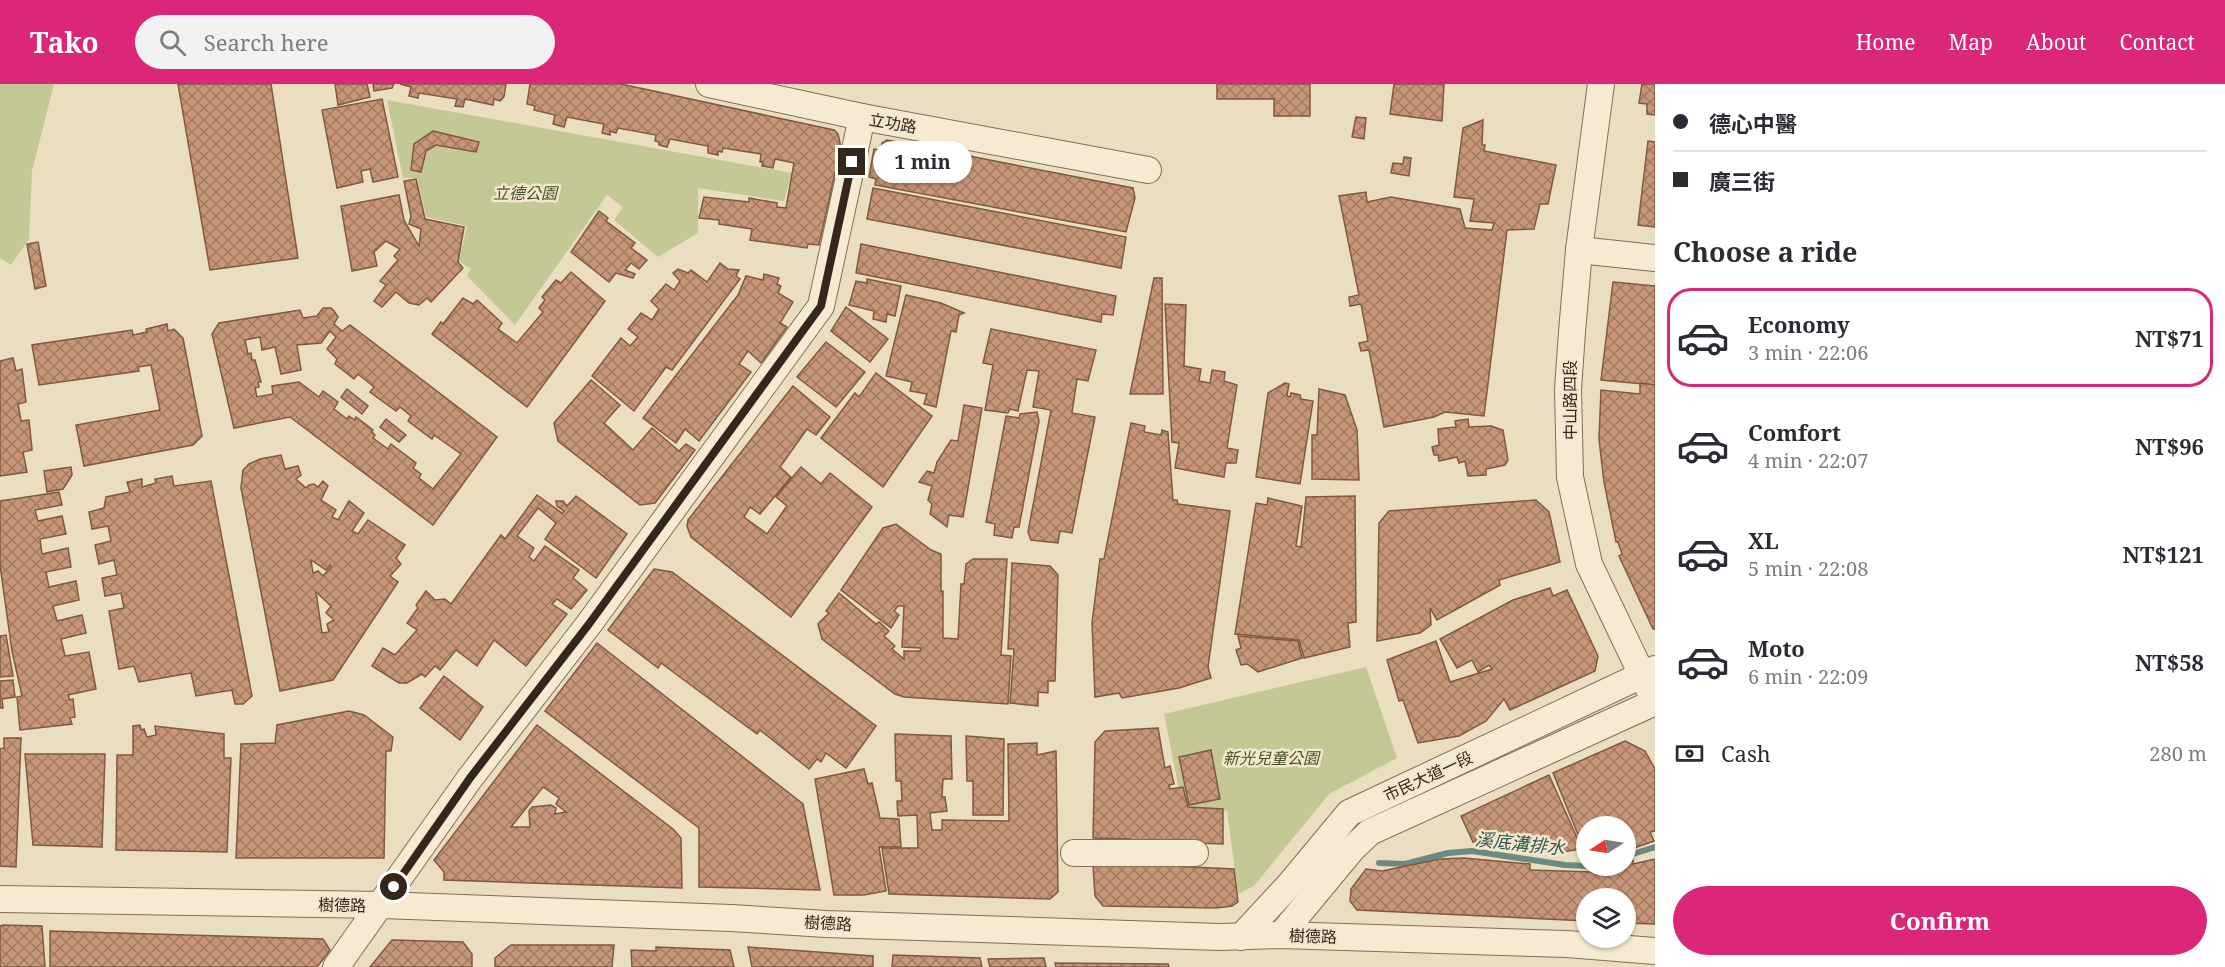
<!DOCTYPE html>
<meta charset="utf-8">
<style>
:root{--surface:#fff;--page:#f2f2f3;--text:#2b2b33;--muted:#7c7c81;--line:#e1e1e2;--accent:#db2777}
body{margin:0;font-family:"Noto Serif","Noto Sans TC",serif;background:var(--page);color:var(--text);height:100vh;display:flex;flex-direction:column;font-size:22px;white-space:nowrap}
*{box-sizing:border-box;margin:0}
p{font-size:20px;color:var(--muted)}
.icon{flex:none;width:33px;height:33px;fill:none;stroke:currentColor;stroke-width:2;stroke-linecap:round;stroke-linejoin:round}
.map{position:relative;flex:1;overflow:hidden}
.sheet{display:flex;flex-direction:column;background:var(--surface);width:570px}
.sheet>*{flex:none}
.guide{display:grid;align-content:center;height:132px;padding:0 18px;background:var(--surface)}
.needle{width:39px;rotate:258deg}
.tools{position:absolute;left:1576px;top:732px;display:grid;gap:12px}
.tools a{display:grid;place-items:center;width:60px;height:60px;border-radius:50%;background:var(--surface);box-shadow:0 2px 4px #0004;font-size:30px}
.end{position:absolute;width:27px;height:27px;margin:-14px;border:8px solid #33271d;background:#fff;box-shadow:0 0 0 3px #fff}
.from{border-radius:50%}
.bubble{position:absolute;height:42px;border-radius:21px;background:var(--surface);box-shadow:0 2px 4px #0004;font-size:20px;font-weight:700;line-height:42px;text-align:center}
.guide b{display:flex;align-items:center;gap:21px;height:57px;font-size:22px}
.guide b+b{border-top:2px solid var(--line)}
.guide i{width:15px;height:15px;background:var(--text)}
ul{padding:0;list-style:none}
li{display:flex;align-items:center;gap:18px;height:99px;margin:0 12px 9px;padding:0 6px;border:3px solid transparent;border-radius:24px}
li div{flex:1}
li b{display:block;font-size:22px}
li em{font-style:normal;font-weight:700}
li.active{border-color:var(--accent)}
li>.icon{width:54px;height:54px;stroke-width:1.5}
h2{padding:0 18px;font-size:27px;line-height:72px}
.pay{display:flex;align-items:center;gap:15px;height:66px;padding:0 18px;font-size:22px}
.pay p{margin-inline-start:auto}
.primary-button{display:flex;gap:12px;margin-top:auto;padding:12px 18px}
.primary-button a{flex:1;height:69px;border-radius:36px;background:var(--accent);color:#fff;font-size:24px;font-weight:700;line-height:69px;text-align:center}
header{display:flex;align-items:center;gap:36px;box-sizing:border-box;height:84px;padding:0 30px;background:var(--accent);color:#fff}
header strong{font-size:28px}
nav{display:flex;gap:33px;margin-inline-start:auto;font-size:21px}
.search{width:420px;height:54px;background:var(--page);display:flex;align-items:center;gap:15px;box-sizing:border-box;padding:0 21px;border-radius:33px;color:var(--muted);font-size:22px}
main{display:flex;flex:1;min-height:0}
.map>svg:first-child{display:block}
</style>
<header>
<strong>Tako</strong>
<div class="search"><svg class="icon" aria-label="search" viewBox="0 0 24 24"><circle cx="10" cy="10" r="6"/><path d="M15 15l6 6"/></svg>Search here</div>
<nav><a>Home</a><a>Map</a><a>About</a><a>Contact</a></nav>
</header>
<main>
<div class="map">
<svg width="1655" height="883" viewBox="0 0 1655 883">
<defs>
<pattern id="building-cross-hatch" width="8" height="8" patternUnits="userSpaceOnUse" patternTransform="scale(1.5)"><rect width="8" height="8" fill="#c79678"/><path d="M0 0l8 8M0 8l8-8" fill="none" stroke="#a27a62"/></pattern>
</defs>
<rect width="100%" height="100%" fill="#ebddc0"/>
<!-- green -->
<g fill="#c4c895">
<path d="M0,0H54L32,87L29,155L11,181L0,174Z"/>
<path d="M387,16L792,89L784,117L698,104V149L658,173L614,136L623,123L607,111L515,241L467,192L471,185L459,177L467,142L426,133L417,94H403Z"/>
<path d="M1366,583L1397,674L1329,710L1254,802L1238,810L1227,726L1185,735L1164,630Z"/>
</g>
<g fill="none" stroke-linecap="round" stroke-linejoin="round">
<!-- stream -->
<g stroke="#6b8a81" stroke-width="6">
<path d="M1626,772L1655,763"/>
<path d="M1379,779L1405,780L1448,769L1472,767L1565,781L1587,782"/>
</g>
</g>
<!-- building -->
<g fill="url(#building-cross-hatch)" stroke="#815840" stroke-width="1.5" fill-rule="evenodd">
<path d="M178,0H271L298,174L210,186Z"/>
<path d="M335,0H367L370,13L338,21Z"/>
<path d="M373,0H394L392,4L374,7Z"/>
<path d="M400,0H506L504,13L500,17L494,15L493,21L465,15L463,23L455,22L457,15L419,9L418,14L409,12L411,3Z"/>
<path d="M530,0H621L834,46L838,50L841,63L819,161L808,160L807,164L750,156L752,145L719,140V136L699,134L704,113L749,118V114L777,119V123L786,124L794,79L775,75L773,84L762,82L763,78H760L761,70L723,64L722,68L718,67V71L708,69V62L670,55L667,63L659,61V58L655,57L656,51L618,44L616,49L610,47V51L602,49L604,40L567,33L564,43L553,40L555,31L534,26L535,22L527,20Z"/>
<path d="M1217,0H1310V32H1274V15H1217Z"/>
<path d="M1394,0H1444L1442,37L1390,30Z"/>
<path d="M1642,0H1655V31L1647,30V20L1639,19Z"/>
<path d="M382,15L398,93L373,98L370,85L361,87L363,98L337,104L322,26Z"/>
<path d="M1356,33L1366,34L1364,55L1352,53Z"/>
<path d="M1483,36L1482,61H1485L1484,67L1556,81L1548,120H1540L1534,145L1507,146L1484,332L1445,328L1434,333L1384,343L1369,266L1361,267L1359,259L1368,257L1361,220L1350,222L1349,213L1359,211L1339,112L1366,108L1367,118L1391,113L1460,125L1465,144L1492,146L1494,139L1470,137L1474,115L1454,113L1463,44Z"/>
<path d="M433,47L479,58L476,68L436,61L426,67L421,88L411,86L414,60Z"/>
<path d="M887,56L1133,104L1135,114L1126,148L875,101L876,95L869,93L874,65L881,66L882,59Z"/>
<path d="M1648,57L1655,58V143L1638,141Z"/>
<path d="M1404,73L1411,74L1409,92L1391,89L1393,79L1403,80Z"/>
<path d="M416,95L425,135L464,143L458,178L463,184L431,218L427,214L419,221L409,219L396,208L382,223L374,217L386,201L380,197L398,176L394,172L400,165L386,157L374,168L377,182L352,187L341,122L399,111L404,136L419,162L421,145L409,140L411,132L404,97Z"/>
<path d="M873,104L1126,153L1121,184L867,135Z"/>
<path d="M599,127L608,134L606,137L635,159L631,164L647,176L639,185L631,179L625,186L635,190L633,194L616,189L609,198L571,168Z"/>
<path d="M38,158L46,202L35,205L27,160Z"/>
<path d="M861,160L1116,212L1113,231L1102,230L1101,238L856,189Z"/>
<path d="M720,179L728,185L739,186L736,192L740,195L672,286L666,283L634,327L592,292L621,254L630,262L638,253L628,245L641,229L652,236L659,225L651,217L666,200L674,206L680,197L673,189L678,185L688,189L691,186L707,198Z"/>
<path d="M571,188L605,217L527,323L432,250L441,238L443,240L463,214L473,220L477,216L502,239L498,245L517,259L543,228L539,224L545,216L542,213L556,196L561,199Z"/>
<path d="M764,190L779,194L777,200L781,202L778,209L793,218L780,239L787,243L761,279L748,267L739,280L751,288L699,357L685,345L676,359L643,334L738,211L746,192L763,196Z"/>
<path d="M1154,194H1162L1163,310H1130Z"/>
<path d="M867,195L901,202L895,232L887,230L886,238L873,235L874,227L849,221L856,197L867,199Z"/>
<path d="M1613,198L1655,202V301L1601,296Z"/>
<path d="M906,211L941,219L964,229L959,231L956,248L951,247L936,323L924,320L927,310L910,307L912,298L886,292Z"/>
<path d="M1165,220L1186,221L1184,282L1201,285L1199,297L1210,299L1212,286L1225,288L1224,297L1237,301L1227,364L1238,366L1236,379H1226L1224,393L1175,384L1179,359L1172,358Z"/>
<path d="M846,223L888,255L870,278L831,247Z"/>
<path d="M323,224H331L334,227L338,233L334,240L342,247L350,241L497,353L433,441L290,333L234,344L212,250L219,239L300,226L303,234L317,232ZM330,247L336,253L327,265L337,275L335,280L354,295L358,290L374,303L370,308L396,327L400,323L411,332L408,337L432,355L434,351L461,370L433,405L419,394L421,390L413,384L416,379L391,360L388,365L373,354L375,351L372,348L373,346L356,333L355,336L349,332L347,335L334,325L338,318L323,307L319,313L299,298L272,302L273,310L257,313L255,304L259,303L258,298H261L255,276H252L251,269L248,270L245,256L260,253L262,266L275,263L281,290L301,286L297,261L321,259Z"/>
<path d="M167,240L168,247L174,245L183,254L202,352L193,361L84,382L76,341L160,326L151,281L138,283L139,287L39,301L32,261L132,246L133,251L147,248L146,245Z"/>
<path d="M991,245L1096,266L1088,297L1077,295L1072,329L1095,333L1072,449L1060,447L1058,459L1031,456L1028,448L1051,326L1033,323L1039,287L1027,286L1018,327L1010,325L1008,329L985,326L993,281L983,279Z"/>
<path d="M826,258L865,288L836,323L797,293Z"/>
<path d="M13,274L16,287L22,285L26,318L18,320L21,337L29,336L32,366L23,368L27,388L0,392V277Z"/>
<path d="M876,289L932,332L883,403L821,354L855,309L859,313Z"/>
<path d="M591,296L620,321L604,339L633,366L652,344L679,367L686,360L695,366L655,419L640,421L558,357L554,339Z"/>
<path d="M1285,299L1289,300L1287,312L1290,313L1291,309L1300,311L1301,315L1313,317L1300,400L1256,393L1268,309Z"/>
<path d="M1640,299L1655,301V545H1653L1619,472L1622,470L1618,458H1616L1604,398L1599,355L1601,306L1640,310Z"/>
<path d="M793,302L830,333L816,351L807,345L780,383L791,393L760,430L750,423L744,433L767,450L787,422L776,413L801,383L821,400L830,389L872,423L791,533L691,453L687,442L688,436Z"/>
<path d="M347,305L368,322L362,330L341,313Z"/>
<path d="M1319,305L1345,311L1357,346L1359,396L1312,395V351H1317Z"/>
<path d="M964,321L982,324L963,433L949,431L947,443L930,430L932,420L928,416L932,402L919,398L927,387L934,389L937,378L951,356L958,357Z"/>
<path d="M1037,328L1039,337L1019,443H1014L1012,454L994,451L995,440L986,438L1006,332L1019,334L1020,330Z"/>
<path d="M386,335L406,351L399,358L380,343Z"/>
<path d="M1468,335L1469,343L1491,342L1503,346L1508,376L1505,381L1486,385V391L1468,392L1465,377L1459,379L1457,373L1439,377L1438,371H1434L1432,363L1439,361L1438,345L1456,343L1455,337Z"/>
<path d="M1131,339L1145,342L1144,348L1161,351L1162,346L1168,348L1173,416H1177L1178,420L1230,427L1208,583L1211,594L1179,604L1122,614L1119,609L1095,613L1092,539L1100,475H1104Z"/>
<path d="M281,371L285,385L298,382L301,391L296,395L306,404L309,401L314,400L318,403L323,397L328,402L321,416L336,426L332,433L338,436L349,417L364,429L352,447L358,450L368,436L405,461L396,474L401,480L390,492L398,498L333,596L280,607L241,404L243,386L249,380L260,375ZM311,476L326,486L330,481L331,483L323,492L318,487L313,489ZM316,508L331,522L326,529L334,536L327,540L329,548L322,549Z"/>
<path d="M71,383L72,391L63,405L47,408L44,387Z"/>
<path d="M172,392L174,402L211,397L252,612L243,620H235L232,606L196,612L191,589L139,598L134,582L119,585L109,527L124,524L121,509L105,512L102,494L117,491L114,476L99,480L95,461L111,457L108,442L92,445L89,428L104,424L106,413L130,408L127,398L142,395V403L156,399L155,395Z"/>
<path d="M59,408L62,421L35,426L38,437L62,432L66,450L40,455L42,470L68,464L71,483L46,488L49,503L76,497L79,516L53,522L57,537L82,531L86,549L61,555L65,572L89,568L96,605L68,611L70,616L73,615L75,633L70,634L72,640L20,646L17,613L22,612L12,567L0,481V417Z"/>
<path d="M537,411L562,429L564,427L557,422L556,417H563L567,422L576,412L627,450L596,494L545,455L556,439L538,424L517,452L534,464L529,473L534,477L545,462L579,486L573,494L587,506L571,525L557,515L552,520L567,530L526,582L494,556L477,582L456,566L440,586L435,582L425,593L422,590L407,599H399L372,582L383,564L395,571L417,546L407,539L418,524L416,521L426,507L435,516L445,515L451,520L501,451L505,455Z"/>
<path d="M1355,412L1356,538L1348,539L1350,563L1304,574L1299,556L1235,550L1256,419L1267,421L1268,414L1302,422L1296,462L1301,463L1306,413Z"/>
<path d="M1536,416L1549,428L1560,478L1499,496L1500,501L1437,536L1430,524L1431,541L1420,549L1377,557L1379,439L1389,427Z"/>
<path d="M896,440L931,466L941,470V507H943V554L958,555L961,500H964L966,480L973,475H1007L1001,571L1011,572L1008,620L904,613L895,610L822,555L818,540L829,529L826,527L839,509L876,540L879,538L889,547L884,552L895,562L892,565L904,575V567H920L921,564L902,563L904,522H898L894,527L899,531L891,544L841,506L883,444Z"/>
<path d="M1012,479L1050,482L1058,491L1055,597H1048V609L1038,608V622L1010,619L1014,565H1008Z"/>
<path d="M654,485L672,488L876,642L846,684L826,669L821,678L817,675L809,685L760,646L757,650L661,579L658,584L608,546Z"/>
<path d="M1550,504L1553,512L1567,506L1598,572L1595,587L1510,626L1504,615L1486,637L1459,652L1418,659L1403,616L1399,617L1387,576L1436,557L1450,598L1492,585L1489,581L1478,588L1472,576L1457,584L1440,555L1513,516Z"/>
<path d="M6,551L13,592L0,593V552Z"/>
<path d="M1238,552L1298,557L1302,574L1258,588L1247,580L1241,581L1236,566L1241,564Z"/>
<path d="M597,559L803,720L820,806L699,803V744L545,627Z"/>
<path d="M444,592L483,623L460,656L420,624Z"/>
<path d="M13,596L15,613L2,615L3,624H0V597Z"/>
<path d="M349,627L364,631L393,653L391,667H386L384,774H236L241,660L275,659L277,641Z"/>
<path d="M140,641L141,646L144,645L147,653L156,651L155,642L224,650V674H231L227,768L116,766L117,671H133V642Z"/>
<path d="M537,641L673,745L681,754L682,804L444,796V788L434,776ZM543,703L559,714L556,720L566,728L555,730L556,724L551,721L532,723L529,727L530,743H511Z"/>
<path d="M1158,644L1165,684L1170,682L1174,700L1169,701L1170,705L1183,703L1188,723L1223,725V760L1140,757L1130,760V755L1093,754L1095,658L1105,647Z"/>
<path d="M895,650L951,652L952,695H943L942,713H945L947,727L930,729L932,746H942V736L1009,737L1008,660L1037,659V671L1056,667L1058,808L1050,815L889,810L882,764H918L917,731L898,732L897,717H902L901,697H896Z"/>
<path d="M966,652L1004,655L1003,731H973V697H967Z"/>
<path d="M4,654H21L16,783L0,782V665L4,664Z"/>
<path d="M1625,657L1645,667L1655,685V747L1650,748L1654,757L1626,767V742H1587V773L1553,689Z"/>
<path d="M1211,666L1220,715L1189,721L1179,673Z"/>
<path d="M25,670H105L102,763L33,761Z"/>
<path d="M864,685L868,700L872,699L880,734L899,735L901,763H879L886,807L864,811H834L815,695Z"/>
<path d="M1549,691L1582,765L1562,768L1535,767L1479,756L1473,758L1461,732Z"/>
<path d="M1464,774L1530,780V786L1593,788L1592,784L1626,782V777L1633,776V780L1655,775V840L1626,839V814H1587V837L1357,826L1350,817L1351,805L1366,785L1382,787L1440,775Z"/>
<path d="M1109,779L1234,785L1238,818L1232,822L1216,824L1103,822L1095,812L1093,782H1109Z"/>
<path d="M3,841L42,842L45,883H0V842Z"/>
<path d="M50,847L323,855L330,866L317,883H50Z"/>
<path d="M392,856L463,858L472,870V883H370Z"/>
<path d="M511,861H614L612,883H495V874Z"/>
<path d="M656,863L730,866L734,883H632L631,866L656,867Z"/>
<path d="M748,863L873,872V883H752Z"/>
<path d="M893,871L980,874L982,883H892Z"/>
<path d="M1044,874L1046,883H990L988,875Z"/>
<path d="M1055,879L1168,880L1169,883H1056Z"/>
</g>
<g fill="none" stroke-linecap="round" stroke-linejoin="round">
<defs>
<g id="minor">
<path d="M709,0L862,33L1148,86"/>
<path d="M1601,0L1579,166L1572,248L1568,305L1570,393L1589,480L1655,618"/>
<path d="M1579,166L1655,174"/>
<path d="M1074,769H1195"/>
<path d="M0,815L382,821L731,834L826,840L1220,853L1281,851L1567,860L1655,867"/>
<path d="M1281,851L1353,764L1370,748L1655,618"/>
<path d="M1241,853L1290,800L1349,729L1655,585"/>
<path d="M336,883L470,694L589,540L821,222L862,33"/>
</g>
</defs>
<!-- minor casing -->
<use href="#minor" stroke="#836e59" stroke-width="28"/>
<!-- minor -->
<use href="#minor" stroke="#f6ead3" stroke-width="26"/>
</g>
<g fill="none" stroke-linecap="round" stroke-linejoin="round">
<!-- route -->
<path stroke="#33271d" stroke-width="8" d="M394,803L470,694L589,540L821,222L852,78"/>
</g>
<g text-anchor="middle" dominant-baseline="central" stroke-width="5" stroke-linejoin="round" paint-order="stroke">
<!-- street labels -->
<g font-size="16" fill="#33271d" stroke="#f3e7cf">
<text transform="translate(893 39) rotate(10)">立功路</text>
<text transform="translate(1570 316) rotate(-90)">中山路四段</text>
<text transform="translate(1428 692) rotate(-25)">市民大道一段</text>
<text transform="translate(342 821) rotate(1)">樹德路</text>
<text transform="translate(828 839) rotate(3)">樹德路</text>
<text transform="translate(1313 852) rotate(2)">樹德路</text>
</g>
<!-- park labels -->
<g font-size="16" font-style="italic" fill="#464f24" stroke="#f3e7cf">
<text x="525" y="109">立德公園</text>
<text x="1271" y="674">新光兒童公園</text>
</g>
<!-- water labels -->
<g font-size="18" font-style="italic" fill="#2d534f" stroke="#f3e7cf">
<text transform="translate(1520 759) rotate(6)">溪底溝排水</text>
</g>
</g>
</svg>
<div class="tools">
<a><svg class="needle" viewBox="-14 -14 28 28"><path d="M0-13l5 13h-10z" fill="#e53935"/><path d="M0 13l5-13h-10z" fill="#7c7c81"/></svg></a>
<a><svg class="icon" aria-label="layers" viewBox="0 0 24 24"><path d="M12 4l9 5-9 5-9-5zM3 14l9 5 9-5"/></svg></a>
</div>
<i class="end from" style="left:394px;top:803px"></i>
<i class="end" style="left:852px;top:78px"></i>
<div class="bubble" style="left:873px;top:57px;width:99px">1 min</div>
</div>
<section class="sheet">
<div class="guide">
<b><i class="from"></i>德心中醫</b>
<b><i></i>廣三街</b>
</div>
<h2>Choose a ride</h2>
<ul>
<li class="active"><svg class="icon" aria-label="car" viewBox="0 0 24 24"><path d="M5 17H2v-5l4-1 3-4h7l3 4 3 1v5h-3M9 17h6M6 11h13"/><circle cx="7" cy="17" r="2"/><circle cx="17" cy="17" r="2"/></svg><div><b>Economy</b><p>3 min · 22:06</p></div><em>NT$71</em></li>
<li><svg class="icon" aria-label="car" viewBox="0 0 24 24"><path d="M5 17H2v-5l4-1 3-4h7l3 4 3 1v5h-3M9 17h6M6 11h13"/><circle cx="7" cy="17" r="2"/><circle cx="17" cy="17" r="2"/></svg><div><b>Comfort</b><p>4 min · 22:07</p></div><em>NT$96</em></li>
<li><svg class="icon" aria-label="car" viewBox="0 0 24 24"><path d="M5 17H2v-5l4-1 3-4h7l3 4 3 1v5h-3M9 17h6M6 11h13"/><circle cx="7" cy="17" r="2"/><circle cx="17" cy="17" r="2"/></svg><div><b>XL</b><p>5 min · 22:08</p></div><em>NT$121</em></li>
<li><svg class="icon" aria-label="car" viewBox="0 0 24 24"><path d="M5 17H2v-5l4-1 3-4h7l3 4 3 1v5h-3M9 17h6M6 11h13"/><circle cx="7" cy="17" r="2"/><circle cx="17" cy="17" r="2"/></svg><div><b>Moto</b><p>6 min · 22:09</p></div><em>NT$58</em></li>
</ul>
<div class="pay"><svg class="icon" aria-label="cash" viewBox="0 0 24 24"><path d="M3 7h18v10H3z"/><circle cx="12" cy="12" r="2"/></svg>Cash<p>280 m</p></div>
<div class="primary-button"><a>Confirm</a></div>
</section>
</main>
